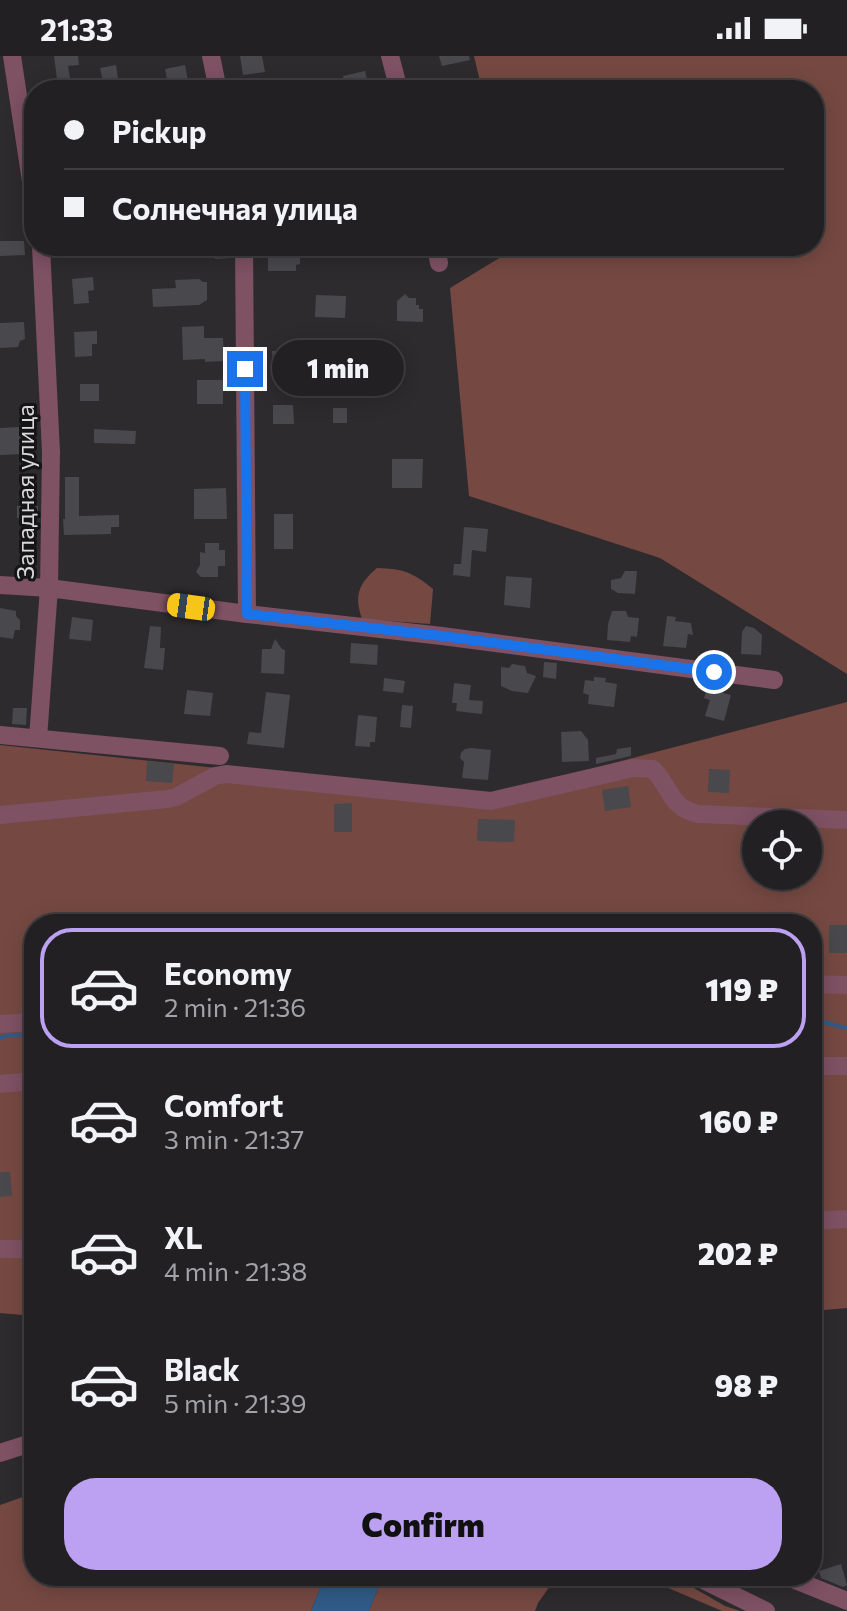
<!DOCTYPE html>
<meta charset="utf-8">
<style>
:root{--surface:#222023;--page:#2a282b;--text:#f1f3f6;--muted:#a2a3a6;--line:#3f3e41;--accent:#bca0f2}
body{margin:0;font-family:Commissioner,sans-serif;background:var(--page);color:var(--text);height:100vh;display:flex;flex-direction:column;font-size:30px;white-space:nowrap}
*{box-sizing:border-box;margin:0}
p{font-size:26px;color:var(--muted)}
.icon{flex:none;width:44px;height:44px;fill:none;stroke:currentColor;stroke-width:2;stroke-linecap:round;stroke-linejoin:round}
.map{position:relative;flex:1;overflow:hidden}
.drawer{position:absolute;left:24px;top:858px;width:798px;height:672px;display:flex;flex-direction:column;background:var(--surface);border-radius:32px;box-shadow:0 4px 20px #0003,0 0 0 2px var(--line)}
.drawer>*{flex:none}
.guide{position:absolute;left:24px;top:24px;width:800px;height:176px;border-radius:32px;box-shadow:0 4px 20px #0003,0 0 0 2px var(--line);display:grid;align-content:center;height:176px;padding:0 40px;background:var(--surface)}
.tools{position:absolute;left:742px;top:754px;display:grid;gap:16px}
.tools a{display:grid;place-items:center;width:80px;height:80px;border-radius:50%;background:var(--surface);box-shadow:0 4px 20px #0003,0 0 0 2px var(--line);font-size:40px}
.end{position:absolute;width:36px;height:36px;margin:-18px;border:10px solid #1a73e8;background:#fff;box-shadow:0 0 0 4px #fff}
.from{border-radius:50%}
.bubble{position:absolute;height:56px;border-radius:28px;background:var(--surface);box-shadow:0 4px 20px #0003,0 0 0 2px var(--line);font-size:26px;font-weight:800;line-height:56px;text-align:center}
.car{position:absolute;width:24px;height:48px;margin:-24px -12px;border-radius:10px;box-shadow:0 0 6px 2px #0007;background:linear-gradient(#f5c518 24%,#345 0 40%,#f5c518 0 76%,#345 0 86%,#f5c518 0)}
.guide b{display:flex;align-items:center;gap:28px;height:76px;font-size:30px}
.guide b+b{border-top:2px solid var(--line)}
.guide i{width:20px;height:20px;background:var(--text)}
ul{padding:14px 0 0;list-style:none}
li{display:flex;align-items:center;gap:24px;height:120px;margin:0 16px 12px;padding:0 24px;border:4px solid transparent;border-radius:32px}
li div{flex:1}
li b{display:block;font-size:30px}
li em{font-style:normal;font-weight:800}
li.current{border-color:var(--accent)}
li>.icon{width:72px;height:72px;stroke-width:1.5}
.primary-button{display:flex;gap:16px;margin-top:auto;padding:16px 40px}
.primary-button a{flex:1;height:92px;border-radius:32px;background:var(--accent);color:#111;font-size:32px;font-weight:800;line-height:92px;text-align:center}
.status{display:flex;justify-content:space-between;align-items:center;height:56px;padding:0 40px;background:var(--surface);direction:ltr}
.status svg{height:22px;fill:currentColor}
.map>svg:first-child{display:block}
</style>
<div class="status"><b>21:33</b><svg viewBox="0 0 49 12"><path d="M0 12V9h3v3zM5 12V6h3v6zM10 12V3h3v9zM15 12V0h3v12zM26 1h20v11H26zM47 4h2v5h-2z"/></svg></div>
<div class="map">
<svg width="847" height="1555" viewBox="0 0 847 1555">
<rect width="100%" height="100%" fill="#2e2b2f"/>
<!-- green -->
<g fill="#754942" fill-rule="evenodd">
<path d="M474,0H847V618L660,502L469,440L450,232L519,190H814V34H482Z"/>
<path d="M377,512C404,513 412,516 433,533L430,568L362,563C354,540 358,528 377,512Z"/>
<path d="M847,646V1252L812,1255V868H34V1260L0,1257V689L273,718L491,739ZM756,768H808V820H756Z"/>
<path d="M34,1437V1520H325L311,1555H0V1449Z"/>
<path d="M383,1520H557L538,1547L535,1555H369Z"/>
<path d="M645,1520H673L725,1550L740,1555H722L645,1522Z"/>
</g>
<!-- water -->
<path fill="#305b87" d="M325,1520H383L369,1555H311Z"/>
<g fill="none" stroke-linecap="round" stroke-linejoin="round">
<!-- stream -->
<g stroke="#305b87" stroke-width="4">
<path d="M812,963L847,972"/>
<path d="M0,981L34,977"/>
</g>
</g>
<!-- building -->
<g fill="#48484d">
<path d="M54,0H78L79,9L68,10L72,34H49L47,25L57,23Z"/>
<path d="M240,0H262L265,16L243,19Z"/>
<path d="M439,0H469L470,4L442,10Z"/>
<path d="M116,9L118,23L103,25L100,12Z"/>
<path d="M185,9L189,31L169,34L165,13Z"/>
<path d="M365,15L370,34H346L343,20Z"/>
<path d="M0,185H24L25,199L0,200Z"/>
<path d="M214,190H232V202L215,203Z"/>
<path d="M268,190H300V208L296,209V215H268Z"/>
<path d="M93,221L94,234L88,235L89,247L74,248L72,223Z"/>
<path d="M199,223L203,226H207V244L199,249L153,251L152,233L176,232L175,224Z"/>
<path d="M405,238L409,242H416V249H419V253H423V266L397,265V245Z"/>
<path d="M316,239L346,240L345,262L315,261Z"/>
<path d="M24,266L25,283L20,285L18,291L0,292V267Z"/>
<path d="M204,270V282H223L224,305L205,306V303L183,304L182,271Z"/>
<path d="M97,275V288H92V300L75,301L74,276Z"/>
<path d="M284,290H303L304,312H299V318L286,319V311H273L272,295H284Z"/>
<rect x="197" y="324" width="26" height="24"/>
<rect x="80" y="328" width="19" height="17"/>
<path d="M273,349H293L294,368H273Z"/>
<rect x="333" y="352" width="14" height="15"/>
<path d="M19,371V377L23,376L24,398L0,399V372Z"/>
<path d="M94,373L136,375L135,388L94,387Z"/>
<path d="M392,403H423L422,432H392Z"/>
<path d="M65,421H79V460L119,459V471H111V478L64,479L63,463H65Z"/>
<path d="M226,432L227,463H194V433Z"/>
<rect x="17" y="450" width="21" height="12"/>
<rect x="274" y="458" width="19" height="35"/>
<path d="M464,471L488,473L486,496L472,494L470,521L453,519L454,508H461Z"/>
<path d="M205,487H219V494H225V510H218V521H201L196,516L200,509V496L205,497Z"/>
<path d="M625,515H637L635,538L618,537L611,533V524L621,522Z"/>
<path d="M506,520L532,522L530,552L504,549Z"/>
<path d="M0,552L16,555V560L20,564V574H15L13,583L0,581Z"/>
<path d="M612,555H626L628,561L639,562L637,581L631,580L630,586L607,584L608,568Z"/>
<path d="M667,560L676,561L675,565L691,567L693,579L688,578L686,592L663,590Z"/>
<path d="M72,561L93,564L91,585L69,583Z"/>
<path d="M150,570L161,571L160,592H165L163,614L144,612Z"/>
<path d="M746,570L754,572L762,579L761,599L741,598L742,576Z"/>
<path d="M275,583L282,593L285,594L284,618L261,617L262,593H271Z"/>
<path d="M351,587L378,589L377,609L350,607Z"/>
<path d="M544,606L557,607L556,623L543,621Z"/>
<path d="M512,608L525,610L527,617L536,620L528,637L512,635L501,630V611L509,612Z"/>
<path d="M594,621L606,622L605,626L617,628L614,651L588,648L589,639L583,637L585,624L594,625Z"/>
<path d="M384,622L405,625L403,637L383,635Z"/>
<path d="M454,627L471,629L469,644L483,645L482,658L456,655L457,647H452Z"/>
<path d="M707,633L731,639L724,665L705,660L710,644L704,642Z"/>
<path d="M187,634L213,637L210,660L184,658Z"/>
<path d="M266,636L290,639L284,692L247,688L249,676L261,677Z"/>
<path d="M402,649L413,650L411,672L400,671Z"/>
<path d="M13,652H27L26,669L12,668Z"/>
<path d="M358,659L377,661L375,686H370V691L355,690Z"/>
<path d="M581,675L588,684L589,705L562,706L561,676Z"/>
<path d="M631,691V700L596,708V702L616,698L617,693Z"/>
<path d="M471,692L491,694L488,724L462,722L464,706L460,702L461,697L465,693Z"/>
<path d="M147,705L174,708L172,727L146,725Z"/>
<path d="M709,713L730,714L729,737L708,736Z"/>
<path d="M628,730L631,751L605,755L602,734Z"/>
<path d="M352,747V776H334V748Z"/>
<path d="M478,763L515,764L514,786L477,785Z"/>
<rect x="829" y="869" width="18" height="28"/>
<path d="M0,1116H10L12,1140L0,1141Z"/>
<path d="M841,1508L847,1529L843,1531L821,1522L819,1515Z"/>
</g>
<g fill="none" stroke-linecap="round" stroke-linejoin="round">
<!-- minor -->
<g stroke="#7e5163" stroke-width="18">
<path d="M12,0L34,145"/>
<path d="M211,0L218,34"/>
<path d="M390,0L399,34"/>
<path d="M244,190L247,558"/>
<path d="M436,190L439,207"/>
<path d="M0,529L49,532L247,558L442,580L774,624"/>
<path d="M0,679L220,700"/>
<path d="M38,682L49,532L51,396L41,190"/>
<path d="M0,759L168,743L176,741L215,720L226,718L491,745L633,712L653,713C671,732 670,752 698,758L847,764"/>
<path d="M812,928L847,929"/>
<path d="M0,968L34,966"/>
<path d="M812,1010H847"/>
<path d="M0,1028L34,1025"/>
<path d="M812,1165L847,1163"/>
<path d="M0,1193H34"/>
<path d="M0,1397L34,1386"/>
<path d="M695,1520L766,1555"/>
<path d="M785,1520L847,1545"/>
</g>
</g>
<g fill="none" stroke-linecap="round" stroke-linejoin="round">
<!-- route -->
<path stroke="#1a73e8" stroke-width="10" d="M245,313L247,558L442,580L714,616"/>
</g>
<g text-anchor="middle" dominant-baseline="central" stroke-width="6" stroke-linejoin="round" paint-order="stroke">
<!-- street labels -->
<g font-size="24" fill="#d8d7d9" stroke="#151416">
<text transform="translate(24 436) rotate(-90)">Западная улица</text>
</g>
</g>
</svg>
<div class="tools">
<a><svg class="icon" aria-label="locate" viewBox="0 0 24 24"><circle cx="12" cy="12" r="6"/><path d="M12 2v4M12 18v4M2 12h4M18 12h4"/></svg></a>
</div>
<i class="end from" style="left:714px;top:616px"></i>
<i class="end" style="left:245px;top:313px"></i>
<div class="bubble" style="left:272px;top:284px;width:132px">1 min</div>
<i class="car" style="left:191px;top:551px;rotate:278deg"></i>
<div class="guide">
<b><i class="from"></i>Pickup</b>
<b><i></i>Солнечная улица</b>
</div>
<section class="drawer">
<ul>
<li class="current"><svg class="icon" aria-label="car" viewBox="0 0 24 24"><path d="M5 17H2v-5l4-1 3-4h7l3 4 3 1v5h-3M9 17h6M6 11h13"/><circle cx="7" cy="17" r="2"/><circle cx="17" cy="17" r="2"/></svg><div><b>Economy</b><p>2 min · 21:36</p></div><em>119 ₽</em></li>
<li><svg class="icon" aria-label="car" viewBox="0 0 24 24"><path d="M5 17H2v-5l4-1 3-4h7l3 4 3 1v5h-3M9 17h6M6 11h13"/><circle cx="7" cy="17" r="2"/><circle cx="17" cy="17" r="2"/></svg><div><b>Comfort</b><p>3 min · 21:37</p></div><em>160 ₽</em></li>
<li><svg class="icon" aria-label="car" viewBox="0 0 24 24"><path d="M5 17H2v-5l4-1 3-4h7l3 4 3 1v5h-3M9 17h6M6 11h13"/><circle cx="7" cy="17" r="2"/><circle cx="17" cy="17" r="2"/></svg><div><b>XL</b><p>4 min · 21:38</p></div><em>202 ₽</em></li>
<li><svg class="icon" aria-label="car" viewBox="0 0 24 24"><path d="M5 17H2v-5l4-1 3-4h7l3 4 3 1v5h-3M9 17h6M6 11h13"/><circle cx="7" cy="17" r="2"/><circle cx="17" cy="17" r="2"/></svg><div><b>Black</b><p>5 min · 21:39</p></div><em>98 ₽</em></li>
</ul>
<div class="primary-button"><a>Confirm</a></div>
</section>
</div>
